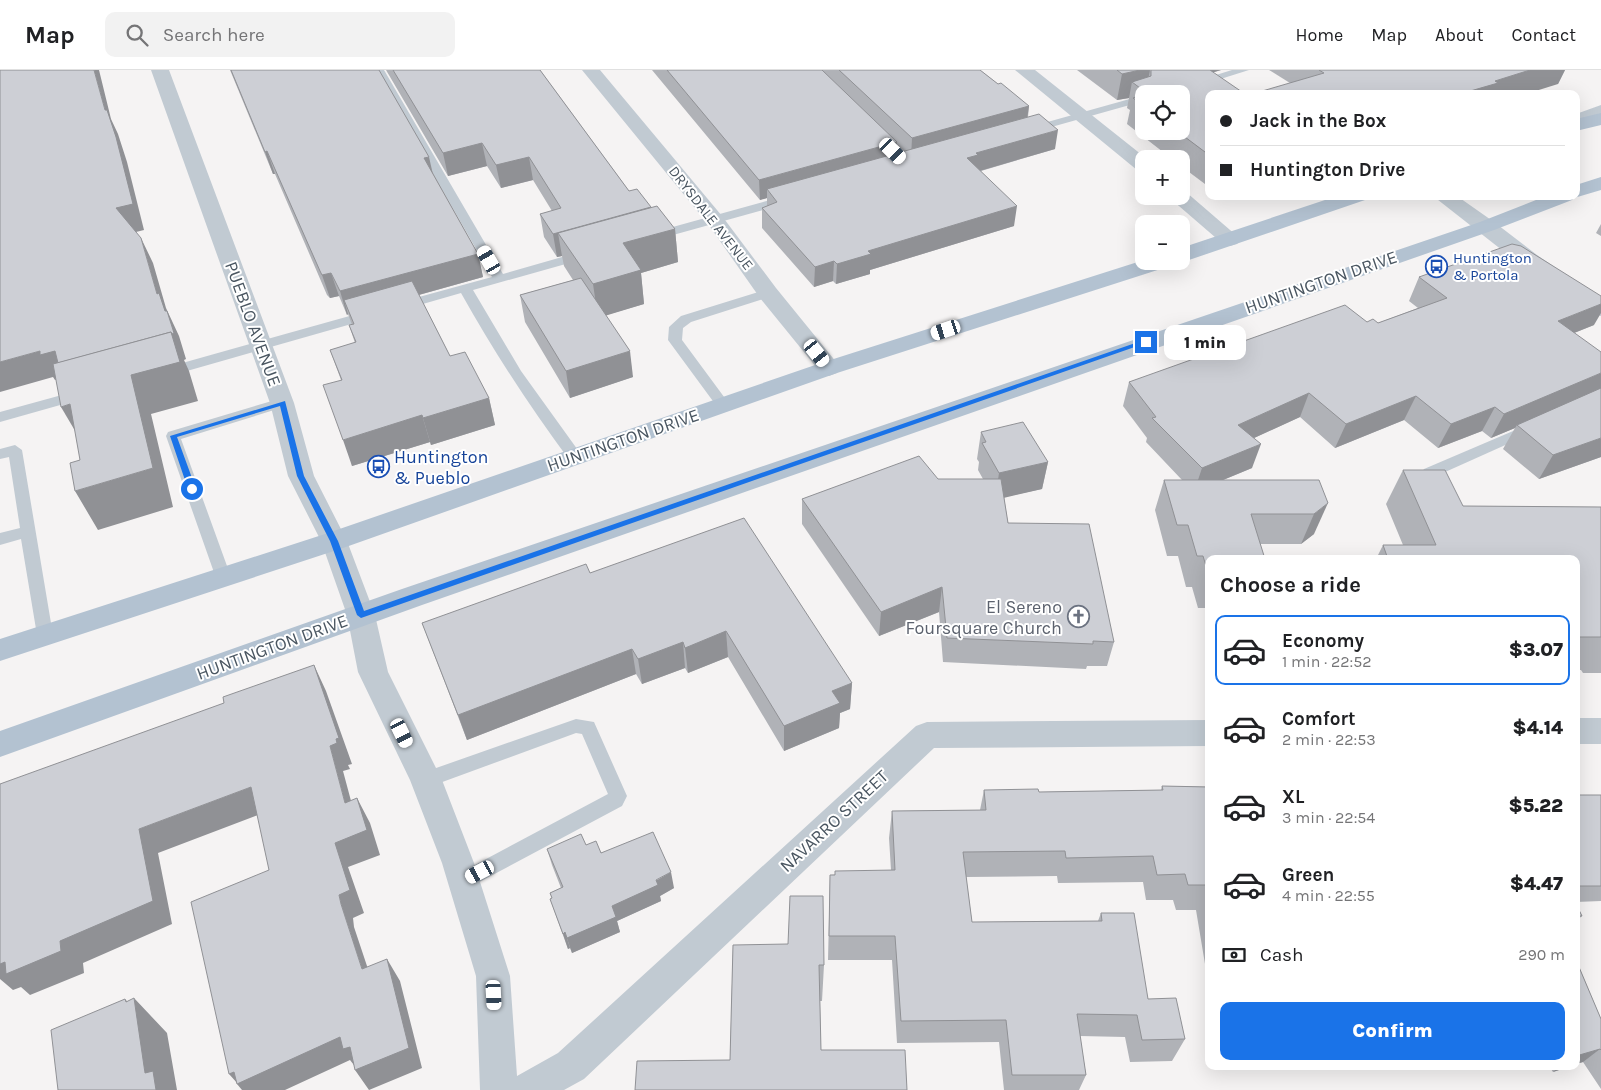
<!DOCTYPE html>
<meta charset="utf-8">
<style>
:root{--surface:#fff;--page:#f2f2f2;--text:#202124;--muted:#757577;--line:#e0e0e0;--accent:#1a73e8}
body{margin:0;font-family:Karla,sans-serif;background:var(--page);color:var(--text);height:100vh;display:flex;flex-direction:column;font-size:19px;white-space:nowrap}
*{box-sizing:border-box;margin:0}
p{font-size:16px;color:var(--muted)}
.icon{flex:none;width:28px;height:28px;fill:none;stroke:currentColor;stroke-width:2;stroke-linecap:round;stroke-linejoin:round}
.map{position:relative;flex:1;overflow:hidden}
.drawer{position:absolute;left:1205px;top:485px;width:375px;height:515px;display:flex;flex-direction:column;background:var(--surface);border-radius:10px;box-shadow:0 5px 20px #0002}
.drawer>*{flex:none}
.top-card{position:absolute;left:1205px;top:20px;width:375px;height:110px;border-radius:10px;box-shadow:0 5px 20px #0002;display:grid;align-content:center;height:110px;padding:0 15px;background:var(--surface)}
.tools{position:absolute;left:1135px;top:15px;display:grid;gap:10px}
.tools a{display:grid;place-items:center;width:55px;height:55px;border-radius:10px;background:var(--surface);box-shadow:0 5px 20px #0002;font-size:25px}
.end{position:absolute;width:22px;height:22px;margin:-11px;border:6px solid #1a73e8;background:#fff;box-shadow:0 0 0 2px #fff}
.from{border-radius:50%}
.bubble{position:absolute;height:35px;border-radius:10px;background:var(--surface);box-shadow:0 5px 20px #0002;font-size:16px;font-weight:800;line-height:35px;text-align:center}
.car{position:absolute;width:15px;height:30px;margin:-15px -8px;border-radius:6px;box-shadow:0 0 4px 1px #0007;background:linear-gradient(#fff 24%,#345 0 40%,#fff 0 76%,#345 0 86%,#fff 0)}
.top-card b{display:flex;align-items:center;gap:18px;height:48px;font-size:19px}
.top-card b+b{border-top:1px solid var(--line)}
.top-card i{width:12px;height:12px;background:var(--text)}
ul{padding:0;list-style:none}
li{display:flex;align-items:center;gap:15px;height:70px;margin:0 10px 8px;padding:0 5px;border:2px solid transparent;border-radius:10px}
li div{flex:1}
li b{display:block;font-size:19px}
li em{font-style:normal;font-weight:800}
li.selected{border-color:var(--accent)}
li>.icon{width:45px;height:45px;stroke-width:1.5}
h2{padding:0 15px;font-size:22px;line-height:60px}
.pay{display:flex;align-items:center;gap:12px;height:55px;padding:0 15px;font-size:19px}
.pay p{margin-inline-start:auto}
.action{display:flex;gap:10px;margin-top:auto;padding:10px 15px}
.action a{flex:1;height:58px;border-radius:10px;background:var(--accent);color:#fff;font-size:20px;font-weight:800;line-height:58px;text-align:center}
header{display:flex;align-items:center;gap:30px;box-sizing:border-box;height:70px;padding:0 25px;background:var(--surface);border-bottom:1px solid var(--line)}
header strong{font-size:24px}
nav{display:flex;gap:28px;margin-inline-start:auto;font-size:18px}
.search{width:350px;height:45px;background:var(--page);display:flex;align-items:center;gap:12px;box-sizing:border-box;padding:0 18px;border-radius:10px;color:var(--muted);font-size:19px}
.map>svg:first-child{display:block}
</style>
<header>
<strong>Map</strong>
<div class="search"><svg class="icon" aria-label="search" viewBox="0 0 24 24"><circle cx="10" cy="10" r="6"/><path d="M15 15l6 6"/></svg>Search here</div>
<nav><a>Home</a><a>Map</a><a>About</a><a>Contact</a></nav>
</header>
<div class="map">
<svg width="1601" height="1020" viewBox="0 0 1601 1020">
<rect width="100%" height="100%" fill="#f5f3f3"/>
<g fill="none" stroke-linecap="round" stroke-linejoin="round">
<!-- service -->
<g fill="#c1cad2" fill-rule="evenodd">
<path d="M374,0H384L503,204L583,181L589,185L587,188L473,220L521,301L580,383L582,387L580,391H570C530,337 494,282 461,223L402,240L395,236L397,233L492,207Z"/>
<path d="M1232,0H1249L1173,24H1155Z"/>
<path d="M1144,25V31L1030,63L1024,60L1026,58Z"/>
<path d="M788,125L792,126L794,129L792,132L655,170L649,166L651,163Z"/>
<path d="M768,219L773,220L775,223L773,226L691,252L683,258L682,270L730,335L723,340L718,338L668,270L669,257L681,246Z"/>
<path d="M371,240L376,241L378,244L376,247L166,307L159,302L161,299Z"/>
<path d="M80,320L85,322L87,325L85,328L0,352V342Z"/>
<path d="M282,328L287,330L289,333L287,336L181,369L231,507L229,511L223,513L217,511L166,366L168,362Z"/>
<path d="M1527,355L1532,357L1534,360L1532,363L1434,407H1424L1421,403L1424,399Z"/>
<path d="M15,375L22,380L53,565L51,570L45,572L39,570L37,565L21,469L0,475V463L20,458L9,387L0,389V379Z"/>
<path d="M576,649L594,652L627,726L622,736L470,817L463,820L456,817L453,811L456,805L608,724L582,664L576,663L426,718L419,716L417,710L419,704Z"/>
</g>
<!-- minor -->
<g fill="#c1cad2" fill-rule="evenodd">
<path d="M151,0H169L294,333L314,406L347,471L375,545L388,602L442,710L474,793L510,906L517,1006L558,983L916,656L927,652L1209,650V676L934,678L584,1009L564,1020H480L476,906L442,793L410,710L358,602L347,545L321,471L288,406L270,333Z"/>
<path d="M582,0H600L722,146L776,218L837,293L841,298L837,303L829,306L821,303L760,228L708,154Z"/>
<path d="M1015,0H1035L1147,89H1144V102L1137,100Z"/>
<path d="M1601,35V48L1576,57V44Z"/>
<path d="M1181,120L1186,122L1237,166L1241,170L1237,174L1230,176L1223,174L1172,130L1169,126H1181Z"/>
<path d="M1433,126H1457L1494,152L1537,185L1601,229V246L1593,244L1521,195Z"/>
<rect x="1576" y="648" width="25" height="26"/>
</g>
<!-- primary -->
<g fill="#b3c2d1" fill-rule="evenodd">
<path d="M1601,43V55L1576,61V49Z"/>
<path d="M1601,107V120L1574,128L1572,130L1494,160L422,535L0,687V661L402,519L1480,152L1546,126H1576V115Z"/>
<path d="M1337,126H1368L1365,130L1189,190L1181,191H1180L1181,178Z"/>
<path d="M1144,190L1173,191L1170,196L837,303L343,478L0,591V569L325,464L821,293Z"/>
</g>
</g>
<!-- wall -->
<g fill="#b0b2b7" fill-rule="evenodd">
<path d="M230,0H379L433,103L478,184L483,207L419,225L450,286L489,328L495,355L431,375L430,372L352,396L341,310L330,280L355,273L349,255H352L348,244L347,245L339,226L330,228L327,225L275,104H273Z"/>
<path d="M386,0H540L629,121L651,138L675,159L678,192L641,203L644,234L606,245L633,307L570,328L525,252L520,225L573,210L564,196L562,186L557,187L544,167L540,144L552,141L533,110L501,118L487,96L448,106Z"/>
<path d="M652,0H980L998,14L1029,36L1028,47L1055,79L981,101L1014,156L870,200V204L836,214L833,211L814,217L762,158V138L767,136V128L760,130ZM896,75L904,81L896,84Z"/>
<path d="M1077,0H1221L1214,2L1209,24V117L1181,96V89H1172L1127,54L1130,40L1127,38L1129,28L1117,30ZM1144,24H1181V61H1144Z"/>
<path d="M1269,0H1565L1558,14L1290,13Z"/>
<path d="M1601,154V166L1596,163Z"/>
<path d="M1419,207L1594,255L1574,263L1601,387L1539,409L1503,379L1515,358L1491,368L1482,361L1438,378L1404,350L1335,378L1300,347L1254,368L1252,398L1223,410H1319L1314,464L1301,474H1261L1209,489V538H1198L1192,517H1186L1178,486H1167L1155,440L1164,410H1182L1146,372L1147,368L1123,336L1129,312L1367,252L1378,253L1418,238L1409,231Z"/>
<path d="M981,362L1048,392L1042,419L1004,427L1008,453L1114,572L1107,596H1087L1086,599L943,592L939,542L879,566L802,454V429L938,409H983L978,400L979,392L977,389Z"/>
<path d="M1403,400L1463,436L1601,437V603H1583L1581,600H1576V489H1376L1383,475H1403L1386,434Z"/>
<path d="M590,503L852,613L850,639L840,643L839,658L784,681L728,587L688,603L685,598L642,614L636,604L467,670L422,553Z"/>
<path d="M1162,716L1209,717V907L1207,906L1196,840H1176L1173,830H1146L1143,812L1058,813L1057,806L966,807L972,852L1098,851L1101,843L1148,929L1185,969L1172,991L1130,992L1125,967L1080,966L1086,1005L1079,1020H1004L999,972L897,973L892,890H828L830,805L891,800L889,768L892,741L980,740L984,720L1039,722L1161,720Z"/>
<path d="M1576,725H1601V831L1576,832Z"/>
<path d="M586,775L674,818L660,826L661,831L617,851L620,862L572,883L570,878L568,879L550,829L552,828L550,823L561,818L552,795L547,779Z"/>
<path d="M1576,834L1582,846L1576,851Z"/>
<path d="M733,875L824,895L822,931H820L821,980L730,990Z"/>
<path d="M1576,890L1601,949V1019L1583,992L1576,994Z"/>
<path d="M1549,996H1571L1553,1002Z"/>
</g>
<!-- shaded-wall -->
<g fill="#909195">
<path d="M94,0H99L111,49L118,64L127,92L144,160L128,164L116,138L105,40Z"/>
<path d="M1140,0H1150L1146,21L1132,12L1129,28L1117,30L1122,4Z"/>
<path d="M1159,0H1221L1185,11Z"/>
<path d="M1530,0H1565L1558,14L1526,24H1460L1495,11Z"/>
<path d="M1029,36L1026,56L911,88L912,68Z"/>
<path d="M1058,60L1055,79L976,102L967,88L976,83Z"/>
<path d="M897,72L895,92L767,119V128L760,130L759,110Z"/>
<path d="M482,73L487,96L448,106L443,83Z"/>
<path d="M267,81L275,104H273L265,82Z"/>
<path d="M429,87L434,109L424,88Z"/>
<path d="M529,87L533,110L501,118L496,95Z"/>
<path d="M1017,136L1014,156L870,200V204L836,214L837,194L868,181Z"/>
<path d="M651,137L653,160L558,163L562,186L557,187L553,164Z"/>
<path d="M675,159L678,192L641,203L644,234L598,248L593,214L623,173Z"/>
<path d="M141,168L153,193L166,238L179,266L186,289L184,290L189,301L198,331L151,344L173,437L98,460L75,421L153,398L65,308L55,310L53,307L0,322V292L40,281L157,224Z"/>
<path d="M478,184L483,207L350,244L344,230L348,244L347,245L340,221Z"/>
<path d="M834,191L833,211L814,217L815,197Z"/>
<path d="M331,203L339,226L330,228L322,205Z"/>
<path d="M1601,234V243L1594,255L1544,275L1558,251Z"/>
<path d="M630,281L633,307L570,328L566,301Z"/>
<path d="M1601,303V320L1517,355L1515,358L1491,368L1504,344Z"/>
<path d="M1309,323L1300,347L1230,379L1238,355Z"/>
<path d="M1416,326L1404,350L1335,378L1346,354Z"/>
<path d="M489,328L495,355L431,375L423,348Z"/>
<path d="M70,334L84,376L61,337Z"/>
<path d="M1495,337L1482,361L1438,378L1451,354Z"/>
<path d="M422,345L430,372L352,396L343,370Z"/>
<path d="M1601,368V387L1539,409L1553,385Z"/>
<path d="M1261,374L1252,398L1194,422L1202,398Z"/>
<path d="M1048,392L1042,419L995,430L999,403Z"/>
<path d="M1328,433L1314,464L1301,474L1314,444Z"/>
<path d="M942,517L939,542L879,566L881,542Z"/>
<path d="M726,561L728,587L688,603L685,578Z"/>
<path d="M683,572L685,598L642,614L638,589Z"/>
<path d="M632,579L636,604L467,670L458,645Z"/>
<path d="M314,595L326,621L352,694L348,695L350,699L343,701L358,757L345,733L330,676Z"/>
<path d="M852,613L850,639L840,643L839,658L784,681V656L832,621Z"/>
<path d="M251,717L266,742L158,783L172,854L83,893L84,903L30,925L21,917L13,920L0,909V883L60,871L139,759Z"/>
<path d="M357,728L370,753L380,785L348,797L364,843L353,848L354,857L375,920L362,899L341,834L339,825L335,773Z"/>
<path d="M671,802L674,818L660,826L661,831L617,851L620,862L572,883L567,868L612,836Z"/>
<path d="M565,862L570,878L568,879L563,864Z"/>
<path d="M387,889L400,911L422,998L369,1020L355,1000L357,999L350,990L285,1020H242L237,1014H238L229,1004Z"/>
<path d="M134,928L167,963L177,1020H156L145,1003L125,929L135,940Z"/>
<path d="M1600,979L1583,992L1576,994V986Z"/>
<path d="M1560,996H1571L1553,1002Z"/>
</g>
<!-- building -->
<g fill="#cdcfd5" stroke="#909195">
<path d="M0,0H94L105,40H107L116,67L133,134L116,138L141,168L157,224L159,223L165,241H167L174,263L172,264L171,262L58,293L55,281L40,285V281L0,292Z"/>
<path d="M231,0H379L429,87L424,88L478,184L340,221L331,203L322,205L320,201L267,81L265,82Z"/>
<path d="M393,0H540L629,121L637,119L651,137L553,164L540,144L561,138L529,87L496,95L482,73L443,83Z"/>
<path d="M667,0H822L897,72L759,110Z"/>
<path d="M839,0H980L998,14L1001,13L1029,36L912,68Z"/>
<path d="M1117,0H1140L1122,4Z"/>
<path d="M1151,0H1210L1245,24H1209V85L1177,61H1181V24H1148L1132,12L1151,6Z"/>
<path d="M1319,0H1530L1495,11L1498,13L1460,24H1252L1324,3Z"/>
<path d="M1144,25V36L1133,28Z"/>
<path d="M1039,44L1058,60L976,83L978,85L967,88L1017,136L868,181L871,184L837,194L834,191L815,197L762,138L777,132L767,119Z"/>
<path d="M657,136L675,159L623,173L641,200L593,214L558,163Z"/>
<path d="M1512,174L1521,176L1601,226V234L1558,251L1601,282V303L1504,344L1495,337L1451,354L1416,326L1346,354L1309,323L1238,355L1261,374L1202,398L1152,348L1156,347L1129,312L1345,235L1367,252L1373,249L1378,253L1447,228L1419,207Z"/>
<path d="M581,208L630,281L566,301L520,225Z"/>
<path d="M412,211L450,286L465,282L489,328L423,348L422,345L343,370L323,315L342,310L330,280L356,272L349,255L354,254L344,230Z"/>
<path d="M171,262L180,292L131,305L153,398L75,421L70,393L80,390L70,334L61,337L53,294Z"/>
<path d="M1601,318V368L1553,385L1517,355Z"/>
<path d="M1023,352L1048,392L999,403L982,373L986,372L981,362Z"/>
<path d="M919,386L938,409H1001L1008,453L1089,454L1114,572L1093,571V574L947,568L942,517L881,542L802,429Z"/>
<path d="M1403,400H1445L1463,436L1601,437V567H1578L1576,564V489H1388L1383,475H1436Z"/>
<path d="M1164,410H1319L1328,433L1314,444H1251L1265,489H1209V506L1203,486H1197L1188,455H1177Z"/>
<path d="M744,448L852,613L832,621L840,633L784,656L726,561L685,578L683,572L638,589L632,579L458,645L422,553L586,494L590,503Z"/>
<path d="M314,595L339,668L336,669L337,673L330,676L345,733L357,728L367,760L335,773L350,820L339,825L341,834L362,899L387,889L409,978L355,1000L350,977L343,979L340,967L237,1014L234,1002L229,1004L191,832L269,800L251,717L139,759L153,831L60,871L61,881L6,904L5,892L0,894V714L224,633L223,627Z"/>
<path d="M1162,716L1209,717V816L1208,815H1188L1185,804L1157,805L1153,786L1066,788L1065,781L963,782L972,852L1102,851L1101,843H1134L1148,929L1176,928L1185,969L1142,970L1137,945L1077,944L1086,1005H1012L1006,950L901,951L895,866H829L830,805H835V801L895,800L892,741L986,740L984,720L1038,719L1039,722L1163,720Z"/>
<path d="M1576,725H1601V816H1577L1579,821H1576Z"/>
<path d="M653,762L671,802L656,810L658,815L612,836L616,847L567,868L565,862L563,864L550,829L552,828L550,823L563,817L547,779L581,764L586,775L596,771L601,783Z"/>
<path d="M790,826H823L824,895H819L821,980H905L907,1020H635L637,991L730,990L733,875L788,874Z"/>
<path d="M1576,834L1582,846H1576Z"/>
<path d="M1576,890L1601,949V980L1600,979L1576,986Z"/>
<path d="M134,928L145,1003L153,1001L156,1020H58L51,960L125,929L126,932Z"/>
</g>
<!-- route -->
<path fill="#1a73e8" d="M1144,270L1149,272L361,548L357,545L330,471L297,406L280,336L177,367L196,419L192,422L188,419L170,366L285,331L304,406L338,471L364,541Z"/>
<!-- icons -->
<defs>
<symbol id="bus-ring" viewBox="-11 -11 22 22"><circle r="9.5" fill="#fff" stroke="#1a4fb4" stroke-width="1.5"/><path d="M-5-6H5V4H4V6H2V4H-2V6H-4V4H-5ZM-3.5-4V0h7V-4ZM-3.5 1.2v1.5H-2V1.2ZM2 1.2v1.5H3.5V1.2Z" fill="#1a4fb4"/></symbol>
<symbol id="church-ring" viewBox="-11 -11 22 22"><circle r="9.5" fill="#fff" stroke="#6b7280" stroke-width="1.5"/><path d="M-1.2-6h2.4v3.5h3.3v2.4h-3.3V6h-2.4V-.1h-3.3v-2.4h3.3Z" fill="#6b7280"/></symbol>
</defs>
<g fill-rule="evenodd">
<use href="#bus-ring" x="1424" y="184" width="25" height="25"/>
<use href="#bus-ring" x="366" y="384" width="25" height="25"/>
<use href="#church-ring" x="1066" y="534" width="25" height="25"/>
</g>
<g text-anchor="middle" dominant-baseline="central" stroke-width="4" stroke-linejoin="round" paint-order="stroke">
<!-- far-street labels -->
<g font-size="15" fill="#4a5661" stroke="#fff">
<text transform="translate(711 148) rotate(52)">DRYSDALE AVENUE</text>
</g>
<!-- far-transit labels -->
<g font-size="15" fill="#164399" stroke="#fff" text-anchor="start">
<text x="1453" y="188">Huntington<tspan x="1453" dy="17">&amp; Portola</tspan></text>
</g>
<!-- street labels -->
<g font-size="18" fill="#4a5661" stroke="#fff">
<text transform="translate(1321 212) rotate(-19)">HUNTINGTON DRIVE</text>
<text transform="translate(253 254) rotate(70)">PUEBLO AVENUE</text>
<text transform="translate(623 370) rotate(-19)">HUNTINGTON DRIVE</text>
<text transform="translate(272 577) rotate(-20)">HUNTINGTON DRIVE</text>
<text transform="translate(834 751) rotate(-43)">NAVARRO STREET</text>
</g>
<!-- transit labels -->
<g font-size="18" fill="#164399" stroke="#fff" text-anchor="start">
<text x="394" y="387">Huntington<tspan x="394" dy="21">&amp; Pueblo</tspan></text>
</g>
<!-- worship labels -->
<g font-size="18" fill="#5b616d" stroke="#fff" text-anchor="end">
<text x="1062" y="537">El Sereno<tspan x="1062" dy="21">Foursquare Church</tspan></text>
</g>
</g>
</svg>
<div class="tools">
<a><svg class="icon" aria-label="locate" viewBox="0 0 24 24"><circle cx="12" cy="12" r="6"/><path d="M12 2v4M12 18v4M2 12h4M18 12h4"/></svg></a>
<a>+</a>
<a>−</a>
</div>
<i class="end from" style="left:192px;top:419px"></i>
<i class="end" style="left:1146px;top:272px"></i>
<div class="bubble" style="left:1164px;top:255px;width:82px">1 min</div>
<i class="car" style="left:893px;top:81px;rotate:134deg"></i>
<i class="car" style="left:489px;top:190px;rotate:330deg"></i>
<i class="car" style="left:946px;top:260px;rotate:252deg"></i>
<i class="car" style="left:817px;top:283px;rotate:141deg"></i>
<i class="car" style="left:402px;top:663px;rotate:154deg"></i>
<i class="car" style="left:480px;top:802px;rotate:242deg"></i>
<i class="car" style="left:494px;top:925px;rotate:177deg"></i>
<div class="top-card">
<b><i class="from"></i>Jack in the Box</b>
<b><i></i>Huntington Drive</b>
</div>
<section class="drawer">
<h2>Choose a ride</h2>
<ul>
<li class="selected"><svg class="icon" aria-label="car" viewBox="0 0 24 24"><path d="M5 17H2v-5l4-1 3-4h7l3 4 3 1v5h-3M9 17h6M6 11h13"/><circle cx="7" cy="17" r="2"/><circle cx="17" cy="17" r="2"/></svg><div><b>Economy</b><p>1 min · 22:52</p></div><em>$3.07</em></li>
<li><svg class="icon" aria-label="car" viewBox="0 0 24 24"><path d="M5 17H2v-5l4-1 3-4h7l3 4 3 1v5h-3M9 17h6M6 11h13"/><circle cx="7" cy="17" r="2"/><circle cx="17" cy="17" r="2"/></svg><div><b>Comfort</b><p>2 min · 22:53</p></div><em>$4.14</em></li>
<li><svg class="icon" aria-label="car" viewBox="0 0 24 24"><path d="M5 17H2v-5l4-1 3-4h7l3 4 3 1v5h-3M9 17h6M6 11h13"/><circle cx="7" cy="17" r="2"/><circle cx="17" cy="17" r="2"/></svg><div><b>XL</b><p>3 min · 22:54</p></div><em>$5.22</em></li>
<li><svg class="icon" aria-label="car" viewBox="0 0 24 24"><path d="M5 17H2v-5l4-1 3-4h7l3 4 3 1v5h-3M9 17h6M6 11h13"/><circle cx="7" cy="17" r="2"/><circle cx="17" cy="17" r="2"/></svg><div><b>Green</b><p>4 min · 22:55</p></div><em>$4.47</em></li>
</ul>
<div class="pay"><svg class="icon" aria-label="cash" viewBox="0 0 24 24"><path d="M3 7h18v10H3z"/><circle cx="12" cy="12" r="2"/></svg>Cash<p>290 m</p></div>
<div class="action"><a>Confirm</a></div>
</section>
</div>
